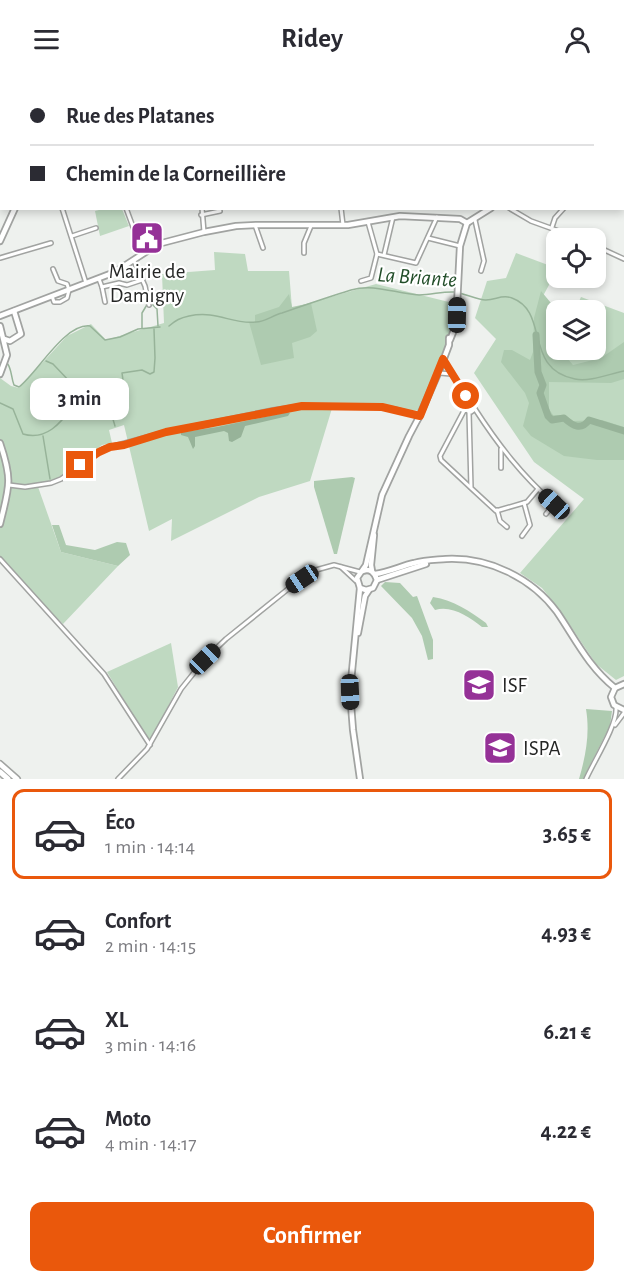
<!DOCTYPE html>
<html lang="fr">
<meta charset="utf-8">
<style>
:root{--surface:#fff;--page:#f7f7f7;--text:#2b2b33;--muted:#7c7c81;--line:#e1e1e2;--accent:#ea580c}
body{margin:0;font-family:"Alegreya Sans",sans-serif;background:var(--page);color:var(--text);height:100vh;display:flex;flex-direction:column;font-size:22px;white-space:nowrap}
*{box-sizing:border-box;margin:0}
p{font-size:20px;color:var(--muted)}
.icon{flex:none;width:33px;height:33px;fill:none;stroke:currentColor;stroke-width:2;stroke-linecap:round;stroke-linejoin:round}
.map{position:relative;height:701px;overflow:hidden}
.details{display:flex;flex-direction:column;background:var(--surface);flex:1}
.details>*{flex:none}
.top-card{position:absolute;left:0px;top:0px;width:624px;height:132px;box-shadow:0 3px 9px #0003;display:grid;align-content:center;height:132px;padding:0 30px;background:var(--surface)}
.controls{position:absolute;left:546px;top:150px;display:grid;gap:12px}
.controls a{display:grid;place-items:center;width:60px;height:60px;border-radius:12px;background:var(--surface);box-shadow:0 3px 9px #0003;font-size:30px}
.end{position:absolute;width:27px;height:27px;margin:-14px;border:8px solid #ea580c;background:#fff;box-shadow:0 0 0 3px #fff}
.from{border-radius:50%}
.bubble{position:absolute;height:42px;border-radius:12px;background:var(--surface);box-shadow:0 3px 9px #0003;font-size:20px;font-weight:700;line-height:42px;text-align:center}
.car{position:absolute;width:18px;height:36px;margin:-18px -9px;border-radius:8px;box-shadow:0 0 4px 2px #0007;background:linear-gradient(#222 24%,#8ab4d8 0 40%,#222 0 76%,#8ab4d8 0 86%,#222 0)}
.top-card b{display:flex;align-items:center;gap:21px;height:57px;font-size:22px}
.top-card b+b{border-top:2px solid var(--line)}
.top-card i{width:15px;height:15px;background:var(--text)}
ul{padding:10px 0 0;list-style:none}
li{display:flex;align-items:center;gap:18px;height:90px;margin:0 12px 9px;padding:0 18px;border:3px solid transparent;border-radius:12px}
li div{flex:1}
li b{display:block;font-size:22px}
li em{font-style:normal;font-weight:700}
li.selected{border-color:var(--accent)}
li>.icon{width:54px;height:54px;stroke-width:1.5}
.button{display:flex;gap:12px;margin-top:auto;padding:12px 30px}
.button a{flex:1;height:69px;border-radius:12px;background:var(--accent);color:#fff;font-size:24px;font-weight:700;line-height:69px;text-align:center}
header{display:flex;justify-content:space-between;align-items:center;height:78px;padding:0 30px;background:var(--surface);font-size:27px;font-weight:700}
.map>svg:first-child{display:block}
</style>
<header><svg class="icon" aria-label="menu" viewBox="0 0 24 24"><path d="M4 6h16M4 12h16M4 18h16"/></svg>Ridey<svg class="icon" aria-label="person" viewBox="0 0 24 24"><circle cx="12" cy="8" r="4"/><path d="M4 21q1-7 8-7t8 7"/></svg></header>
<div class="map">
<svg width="624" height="701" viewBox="0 0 624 701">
<rect width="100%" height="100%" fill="#eef1ee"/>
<!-- green -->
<g fill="#bfd9c1">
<path d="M107,130L122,131L129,148L100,158L95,133Z"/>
<path d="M214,174L245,176L248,193H289L292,230L376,206L457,226L454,249L420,332L412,333L370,326L333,327L310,403L259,419L171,463L172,441L149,453L124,347L109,352L112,365L102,367L57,401L37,406L61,474L118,488L63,546L0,484V300L11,308L19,310L67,258L91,246L106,262L164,245L162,196L215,192Z"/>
<path d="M516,175L556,190V194L543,218L556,233V272H596V232H575L581,219L624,235V598L616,602L596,586L561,534L542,510L520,495L584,421L534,384L474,295L496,261L475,240L487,203L506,200Z"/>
<path d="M171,565L178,609L151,662H148L107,594Z"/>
</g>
<!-- forest -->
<g fill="#aecbb0">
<path d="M541,213L556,231L554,257L556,258V272H568L567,280L573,287L601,280L624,264V301L611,305L549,304V331L553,337H565L573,343L602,342L624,349V382H597L564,378L531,358L523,348L529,325L525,315L501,284L504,272H512L530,282L533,274L534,240Z"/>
<path d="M289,216L292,229L311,225L317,253L310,259L292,265L294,280L261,287L249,244L255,245V237L279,229Z"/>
<path d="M352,399L355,400L337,476H334L314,409V403Z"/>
<path d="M52,447H59L66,467L95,472L117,464L126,465L130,477L118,488L61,474Z"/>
<path d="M385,504L400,505L413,519L417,518L433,562V581L428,582L422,558L412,540L381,508Z"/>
<path d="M433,519C454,522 469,533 486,545L488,549H482C469,539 452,527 435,532L430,525Z"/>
<path d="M586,631L612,633L610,648L583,701H579C586,677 590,655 586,631Z"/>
</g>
<!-- water -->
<path fill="#97b399" d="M288,334L290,335L288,338L245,348L241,359L232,364L229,363L228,355L224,353L195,359V368L193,371L188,359L181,357V355L184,354L217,349Z"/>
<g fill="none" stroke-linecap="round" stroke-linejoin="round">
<!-- stream -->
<g stroke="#97b399" stroke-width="1.5">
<path d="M169,248C176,242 180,240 189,238C218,232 232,247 256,244C265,244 273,237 282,235C305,227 328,219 351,212C375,205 396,216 419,217C432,217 443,213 455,214C463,215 481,223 486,222C496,222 502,216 512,220C550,234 523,291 575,301C590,304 609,296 624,293"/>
<path d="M142,250V235L148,225H151L157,231L158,248"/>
<path d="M46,283L53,286L92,327L105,333"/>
<path d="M7,285C12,291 11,300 14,307L19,309C38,294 65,245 90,248L105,262L120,259L138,251L160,249"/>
<path d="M0,325L13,331L23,356C46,363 61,345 73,328L82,333L90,325"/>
<path d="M115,348L112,338L105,333C118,317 126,317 122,295L142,292L150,296L154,294L155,280L154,251"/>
<path d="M43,358L50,401"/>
</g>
<!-- river -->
<path stroke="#97b399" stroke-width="7" d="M536,257L538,294L543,307L540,315L548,338L552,342L564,340C573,348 581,353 589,342L624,353"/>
<defs>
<g id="street">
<path d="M472,0L493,2"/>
<path d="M536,0L537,2"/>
<path d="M390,2L394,0"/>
<path d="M454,2L455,0"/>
<path d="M524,2L527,0"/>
<path d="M565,2V0"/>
<path d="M622,41L624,42"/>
<path d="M0,99L2,98"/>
<path d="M622,116H624"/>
<path d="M62,130L86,205"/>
<path d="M126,130L143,176"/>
<path d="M202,130L204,154"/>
<path d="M341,130L343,147"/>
<path d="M509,130L531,143L578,160"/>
<path d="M201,137L220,133"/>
<path d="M475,142L484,183L481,193"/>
<path d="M368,144L377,176L416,185L437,139"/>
<path d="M255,147L263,170"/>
<path d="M552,149L555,140L564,130"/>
<path d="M72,158L96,150"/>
<path d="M428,160L460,168"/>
<path d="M596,168L624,181"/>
<path d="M304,175V165L311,148"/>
<path d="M384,177L393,139"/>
<path d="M0,180L51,165"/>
<path d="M134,183L145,208L149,227"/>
<path d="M99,201L102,209L119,205L127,207L142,202"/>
<path d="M361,203L371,200L377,176"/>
<path d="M102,209L105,224"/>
<path d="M52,218L54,224H60L67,220L69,212L67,206L58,203L53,191"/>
<path d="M443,281L475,331L471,334H469L466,329L469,324"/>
<path d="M440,295L451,296"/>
<path d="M466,329L440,378L441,382L470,409"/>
<path d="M475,331C499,368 521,396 554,426"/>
<path d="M469,334L471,410L496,433L527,424L538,411"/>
<path d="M501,390V371"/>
<path d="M9,407L25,409L51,405L61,401L103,371L166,354L273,332L301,328H368L394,331L420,338"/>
<path d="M497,432L500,443L507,449"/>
<path d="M546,436L558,421"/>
<path d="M522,458L530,447L524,425"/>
<path d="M0,481L104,596L150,667"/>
<path d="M341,489L356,503"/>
<path d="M615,647L624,635"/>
<path d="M118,701L147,671L181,611L205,581L226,561L288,511L316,492L334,487L360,494"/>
<path d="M586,701C594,683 618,646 616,629"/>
</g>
<g id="secondary">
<path d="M117,2L118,0"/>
<path d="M617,2L618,0"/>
<path d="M467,145L491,130"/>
<path d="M0,163L15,130"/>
<path d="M0,238L115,194L158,166L204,154L236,148L256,147H348L400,138L460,141L467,145"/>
<path d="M0,248L7,277L0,296"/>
<path d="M4,261L10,263L21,256L14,233"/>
<path d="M450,262L456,247L460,168L467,145"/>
<path d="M440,291L449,267V260"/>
<path d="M418,341L440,291"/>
<path d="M0,365C13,403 9,409 0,446"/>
<path d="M363,493C370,490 375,495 377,502L373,510L366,512L360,510L357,500L366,487L382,417L409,358L418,341"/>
<path d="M372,493L371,487L374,457"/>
<path d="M375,496C389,494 401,488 414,485C425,482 435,482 446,481C489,479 532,500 557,534C576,562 588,588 615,610"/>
<path d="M377,502L426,486"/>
<path d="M358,555L365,518L369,512"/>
<path d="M624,606L615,610L611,619L614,627L624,632"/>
<path d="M360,701L353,652L350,614L360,510"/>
</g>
<g id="highway">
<path d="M0,686L17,701"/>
<path d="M0,694L8,701"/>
</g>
</defs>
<!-- street casing -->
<use href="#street" stroke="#a1a3a1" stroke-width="6"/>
<!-- secondary casing -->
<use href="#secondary" stroke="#a1a3a1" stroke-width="8"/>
<!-- highway casing -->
<use href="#highway" stroke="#a1a3a1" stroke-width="8"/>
<!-- street -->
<use href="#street" stroke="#fff" stroke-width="3"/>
<!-- secondary -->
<use href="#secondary" stroke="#fff" stroke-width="4.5"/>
<!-- highway -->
<use href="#highway" stroke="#fff" stroke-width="5"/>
</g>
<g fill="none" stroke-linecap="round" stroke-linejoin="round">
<!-- route -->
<path stroke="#ea580c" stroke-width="8" d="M80,387L99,374L110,369L124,367L166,354L302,328L382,329L420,338L443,281L466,318"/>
</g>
<!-- icons -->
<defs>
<symbol id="civic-square" viewBox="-11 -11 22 22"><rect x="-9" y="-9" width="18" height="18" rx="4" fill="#953197" stroke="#fff"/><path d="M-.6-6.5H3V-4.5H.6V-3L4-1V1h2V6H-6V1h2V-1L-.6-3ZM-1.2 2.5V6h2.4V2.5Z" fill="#fff"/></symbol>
<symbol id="university-square" viewBox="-11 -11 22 22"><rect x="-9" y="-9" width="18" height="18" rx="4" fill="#953197" stroke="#fff"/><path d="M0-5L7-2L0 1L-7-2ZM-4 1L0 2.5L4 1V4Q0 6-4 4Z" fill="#fff"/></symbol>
</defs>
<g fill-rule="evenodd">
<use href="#civic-square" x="128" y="141" width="38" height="38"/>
<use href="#university-square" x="460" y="588" width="38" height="38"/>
<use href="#university-square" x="481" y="651" width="38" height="38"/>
</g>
<g text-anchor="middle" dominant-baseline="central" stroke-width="4.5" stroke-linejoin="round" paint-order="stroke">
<!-- poi labels -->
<g font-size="21" fill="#252625" stroke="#fff" text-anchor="start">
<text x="147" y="193" text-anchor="middle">Mairie de<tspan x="147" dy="24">Damigny</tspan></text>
<text x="502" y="607">ISF</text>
<text x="523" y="670">ISPA</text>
</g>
<!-- water labels -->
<g font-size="22" font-style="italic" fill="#214d28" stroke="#fff">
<text transform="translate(417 199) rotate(4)">La Briante</text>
</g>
</g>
</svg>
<div class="controls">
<a><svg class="icon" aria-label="locate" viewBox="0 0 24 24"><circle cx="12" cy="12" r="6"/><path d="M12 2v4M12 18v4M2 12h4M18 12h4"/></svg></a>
<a><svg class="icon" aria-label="layers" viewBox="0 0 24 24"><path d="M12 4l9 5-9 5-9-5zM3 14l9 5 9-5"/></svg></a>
</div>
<i class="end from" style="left:466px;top:318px"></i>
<i class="end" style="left:80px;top:387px"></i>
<div class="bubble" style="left:30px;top:300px;width:99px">3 min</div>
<i class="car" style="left:457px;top:237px;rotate:1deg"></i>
<i class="car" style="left:554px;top:426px;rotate:313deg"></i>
<i class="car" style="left:302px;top:501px;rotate:236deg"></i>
<i class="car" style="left:205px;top:581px;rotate:46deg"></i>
<i class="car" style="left:350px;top:614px;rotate:178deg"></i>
<div class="top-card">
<b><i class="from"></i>Rue des Platanes</b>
<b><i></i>Chemin de la Corneillière</b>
</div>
</div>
<section class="details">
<ul>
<li class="selected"><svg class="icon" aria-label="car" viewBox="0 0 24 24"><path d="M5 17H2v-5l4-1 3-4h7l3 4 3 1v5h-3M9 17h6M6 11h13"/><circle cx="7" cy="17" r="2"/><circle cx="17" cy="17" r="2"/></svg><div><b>Éco</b><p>1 min · 14:14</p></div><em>3.65 €</em></li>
<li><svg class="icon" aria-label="car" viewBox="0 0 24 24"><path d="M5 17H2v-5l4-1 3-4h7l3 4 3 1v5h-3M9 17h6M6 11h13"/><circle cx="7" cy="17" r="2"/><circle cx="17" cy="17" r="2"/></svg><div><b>Confort</b><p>2 min · 14:15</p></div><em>4.93 €</em></li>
<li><svg class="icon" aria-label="car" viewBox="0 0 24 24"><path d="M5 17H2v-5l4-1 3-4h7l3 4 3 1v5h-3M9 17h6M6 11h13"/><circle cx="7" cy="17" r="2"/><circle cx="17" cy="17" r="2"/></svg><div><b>XL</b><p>3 min · 14:16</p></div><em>6.21 €</em></li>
<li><svg class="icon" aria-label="car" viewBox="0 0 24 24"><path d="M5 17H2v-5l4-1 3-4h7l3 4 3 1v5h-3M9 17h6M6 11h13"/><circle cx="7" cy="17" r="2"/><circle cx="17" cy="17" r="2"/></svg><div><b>Moto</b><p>4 min · 14:17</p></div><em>4.22 €</em></li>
</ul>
<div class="button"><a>Confirmer</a></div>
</section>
